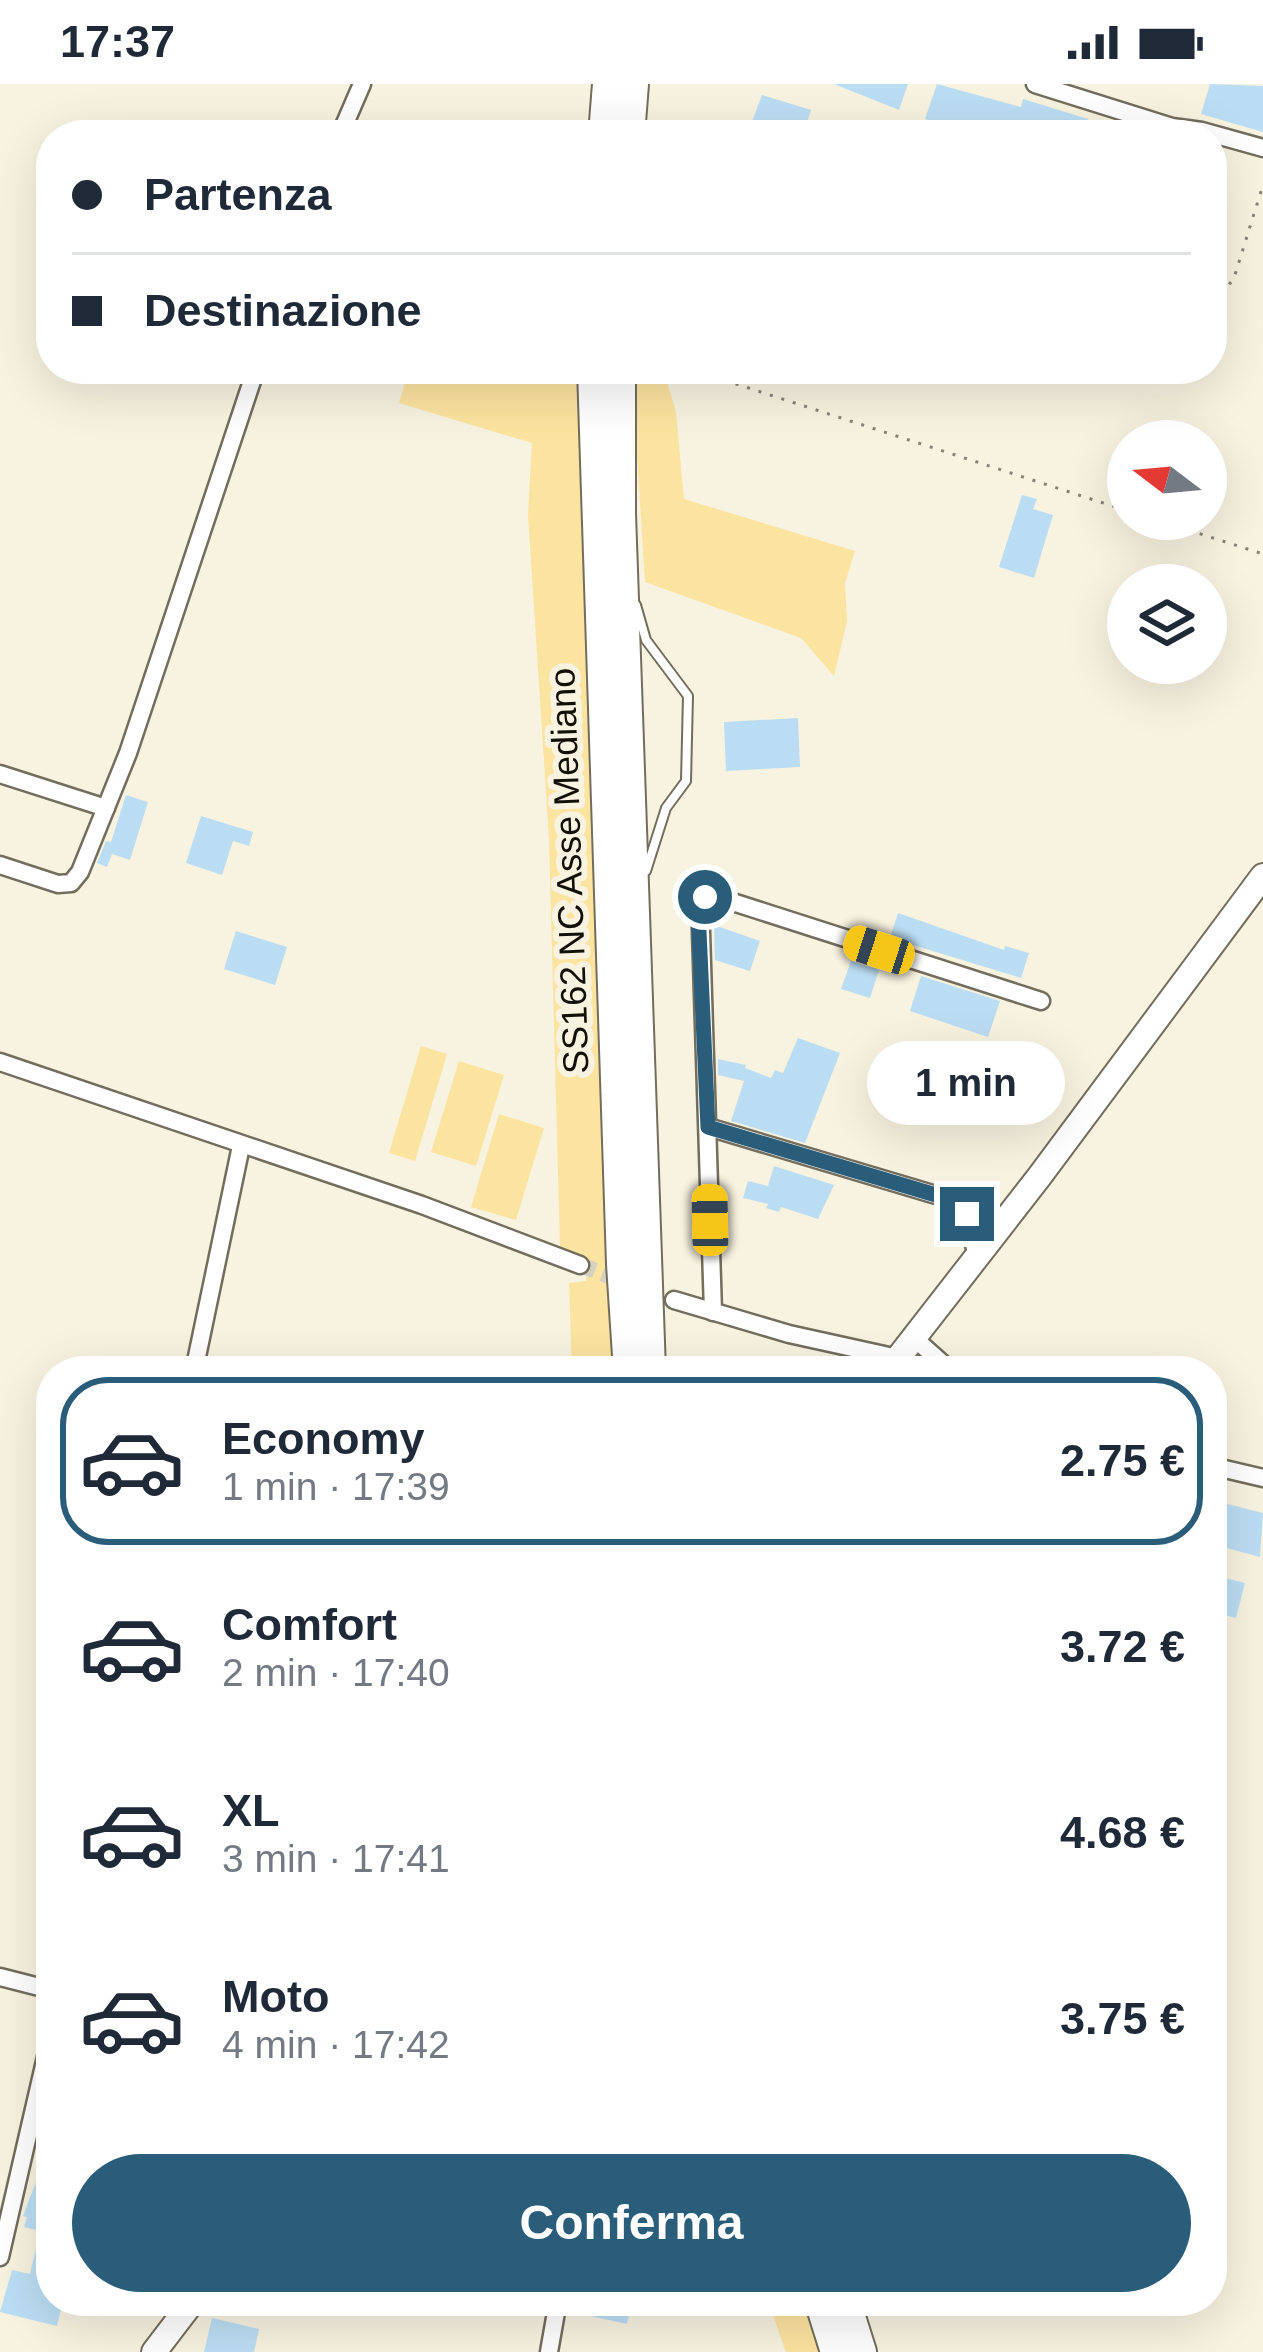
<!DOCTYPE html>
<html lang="it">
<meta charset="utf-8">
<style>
:root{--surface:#fff;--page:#f6f6f7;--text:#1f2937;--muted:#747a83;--line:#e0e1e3;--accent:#2a5d7a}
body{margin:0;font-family:Arial,sans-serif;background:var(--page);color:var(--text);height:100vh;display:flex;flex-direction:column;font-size:45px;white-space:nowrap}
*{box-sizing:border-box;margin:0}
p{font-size:39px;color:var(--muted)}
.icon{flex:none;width:66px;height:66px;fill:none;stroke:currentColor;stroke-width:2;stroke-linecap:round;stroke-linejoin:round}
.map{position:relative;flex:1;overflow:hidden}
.sheet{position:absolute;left:36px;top:1272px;width:1191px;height:960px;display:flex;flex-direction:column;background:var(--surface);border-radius:48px;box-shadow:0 12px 48px #0002}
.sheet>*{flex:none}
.guide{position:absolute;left:36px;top:36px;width:1191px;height:264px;border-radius:48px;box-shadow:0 12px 48px #0002;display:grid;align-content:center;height:264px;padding:0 36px;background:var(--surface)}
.needle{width:78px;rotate:286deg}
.fabs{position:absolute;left:1107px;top:336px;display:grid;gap:24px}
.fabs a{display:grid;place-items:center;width:120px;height:120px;border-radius:50%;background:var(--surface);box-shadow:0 12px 48px #0002;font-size:60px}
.end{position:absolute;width:54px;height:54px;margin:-27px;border:15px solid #2a5d7a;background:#fff;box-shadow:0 0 0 6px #fff}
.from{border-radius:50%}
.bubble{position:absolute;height:84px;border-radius:42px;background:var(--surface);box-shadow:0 12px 48px #0002;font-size:39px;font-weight:600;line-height:84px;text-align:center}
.car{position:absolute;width:36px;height:72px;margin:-36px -18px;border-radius:15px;box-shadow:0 0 9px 3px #0007;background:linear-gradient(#f5c518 24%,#345 0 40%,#f5c518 0 76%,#345 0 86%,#f5c518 0)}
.guide b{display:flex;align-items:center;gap:42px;height:114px;font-size:45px}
.guide b+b{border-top:3px solid var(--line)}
.guide i{width:30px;height:30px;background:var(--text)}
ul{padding:21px 0 0;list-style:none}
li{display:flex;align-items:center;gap:36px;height:168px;margin:0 24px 18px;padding:0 12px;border:6px solid transparent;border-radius:48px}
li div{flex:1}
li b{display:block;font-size:45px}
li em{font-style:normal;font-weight:600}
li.current{border-color:var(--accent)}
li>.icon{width:108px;height:108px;stroke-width:1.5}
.button{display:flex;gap:24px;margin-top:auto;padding:24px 36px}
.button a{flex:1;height:138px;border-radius:72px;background:var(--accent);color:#fff;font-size:48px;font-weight:600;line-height:138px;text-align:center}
.status{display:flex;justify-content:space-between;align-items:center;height:84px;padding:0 60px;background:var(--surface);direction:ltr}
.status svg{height:33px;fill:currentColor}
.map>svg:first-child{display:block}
</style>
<div class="status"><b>17:37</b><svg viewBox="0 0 49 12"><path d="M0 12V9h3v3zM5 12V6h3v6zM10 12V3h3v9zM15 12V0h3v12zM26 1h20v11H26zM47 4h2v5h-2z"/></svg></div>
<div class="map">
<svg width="1263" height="2268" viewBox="0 0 1263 2268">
<rect width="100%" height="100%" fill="#f8f2e0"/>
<!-- grass -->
<g fill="#fbe3a0">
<path d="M409,285H581L616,1287H572L569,1199L586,1197L587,1174L560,1164L549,755L528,431L532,359L399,319Z"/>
<path d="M638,285H663L676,328L684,415L855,467L845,499L847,537L834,592L801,554L645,498L633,306Z"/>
<path d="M421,962L447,970L415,1077L389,1069Z"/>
<path d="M459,977L504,991L476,1082L431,1068Z"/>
<path d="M499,1030L544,1044L516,1136L471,1123Z"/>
<path d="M768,2217H805L821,2268H786Z"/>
</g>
<!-- building -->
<g fill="#bbddf3">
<path d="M834,0H908L899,26Z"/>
<path d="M937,0L1021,23L1023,15L1088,35L1083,51H975L925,35Z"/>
<path d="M1210,0L1263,2V48L1201,30Z"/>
<path d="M762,11L811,26L803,51H747Z"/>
<path d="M1022,411L1037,415L1033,425L1053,431L1034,494L999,483Z"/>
<path d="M798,634L800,683L726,687L724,638Z"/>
<path d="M126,711L148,718L130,776L112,770L107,783L97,779L106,757L111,758Z"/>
<path d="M201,732L253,748L249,762L233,757L222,791L186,779Z"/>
<path d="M898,829L1004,866L1005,862L1029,869L1021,894L890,854Z"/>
<path d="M714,841L760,857L750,887L715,876Z"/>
<path d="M236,847L287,863L275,901L224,885Z"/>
<path d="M851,877L879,886L870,914L841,905Z"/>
<path d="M921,892L1000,917L988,953L910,927Z"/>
<path d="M798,954L840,969L805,1059L731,1037L744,997L718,991V975L746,981L745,984L771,994L775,986L783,989Z"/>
<path d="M774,1082L834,1101L818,1135L781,1123L779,1128L766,1124L768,1120L743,1114L748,1097L768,1102Z"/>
<path d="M1216,1417L1263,1429L1260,1473L1212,1460Z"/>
<path d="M1212,1491L1245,1499L1236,1534L1212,1528Z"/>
<path d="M36,2098L51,2102V2217H63L57,2242L0,2228L12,2186L30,2190L40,2147L24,2143L27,2133L23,2132Z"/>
<path d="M580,2217H632L627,2240L577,2229Z"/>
<path d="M212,2234L259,2245L254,2268H204Z"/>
</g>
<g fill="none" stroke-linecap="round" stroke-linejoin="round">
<!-- street-tunnel -->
<path stroke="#d6d0c0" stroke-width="16" stroke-dasharray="16 8" stroke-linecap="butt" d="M580,1181L628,1199"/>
<defs>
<path id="lane" d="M636,521L646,556L688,612L686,697L666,724L646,787"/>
<g id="street">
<path d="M1035,0L1172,43L1202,47L1263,64"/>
<path d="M340,51L362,0"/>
<path d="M0,690L106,724"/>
<path d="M0,781L58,800L71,799L80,788L128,669L256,285"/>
<path d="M0,978L422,1121L580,1181"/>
<path d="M708,1043L946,1114L967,1130L977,1173"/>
<path d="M674,1216L789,1250L898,1274"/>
<path d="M713,1228L700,816L717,813L1041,917"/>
<path d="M914,1254L951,1287"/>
<path d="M194,1287L241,1062"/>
<path d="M1212,1382L1263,1394"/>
<path d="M0,1893L51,1906"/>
<path d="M0,2173L51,1951"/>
<path d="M549,2268L558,2217"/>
</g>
<g id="secondary">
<path d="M888,1287L1039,1093L1263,792"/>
<path d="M154,2268L193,2217"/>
</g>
<g id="highway">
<path d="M604,51L608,0"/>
<path d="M629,51L633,0"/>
<path d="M593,285L622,1180L629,1287"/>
<path d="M620,285V430L650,1287"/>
<path d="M820,2217L836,2268"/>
<path d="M845,2217L861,2268"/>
</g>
</defs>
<!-- lane casing -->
<use href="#lane" stroke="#726d5d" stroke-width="12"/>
<!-- street casing -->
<use href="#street" stroke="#726d5d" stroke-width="21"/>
<!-- secondary casing -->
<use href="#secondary" stroke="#726d5d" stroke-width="28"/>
<!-- highway casing -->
<use href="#highway" stroke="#726d5d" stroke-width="34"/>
<!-- path -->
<g stroke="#878377" stroke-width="3" stroke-dasharray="3 9" stroke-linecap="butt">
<path d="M1212,214H1219L1234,194L1263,101"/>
<path d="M690,285L1128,427"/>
<path d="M1154,435L1263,470"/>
</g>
<!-- lane -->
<use href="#lane" stroke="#fff" stroke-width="8"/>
<!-- street -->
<use href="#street" stroke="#fff" stroke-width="16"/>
<!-- secondary -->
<use href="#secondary" stroke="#fff" stroke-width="24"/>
<!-- highway -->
<use href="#highway" stroke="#fff" stroke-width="30"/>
</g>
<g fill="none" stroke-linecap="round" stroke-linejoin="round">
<!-- route -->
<path stroke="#2a5d7a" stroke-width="15" d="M705,813L700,816L698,826L708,1043L946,1114L967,1130"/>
</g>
<g text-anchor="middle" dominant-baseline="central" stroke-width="12" stroke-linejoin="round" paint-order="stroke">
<!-- street labels -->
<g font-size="36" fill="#13100a" stroke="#f8f2e0">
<text transform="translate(569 787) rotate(-92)">SS162 NC Asse Mediano</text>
</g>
</g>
</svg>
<div class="fabs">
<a><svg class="needle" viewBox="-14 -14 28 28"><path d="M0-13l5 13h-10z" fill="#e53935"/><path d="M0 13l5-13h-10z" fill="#747a83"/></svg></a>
<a><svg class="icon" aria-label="layers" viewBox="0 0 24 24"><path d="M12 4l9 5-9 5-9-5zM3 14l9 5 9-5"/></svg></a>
</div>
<i class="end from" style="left:705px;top:813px"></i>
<i class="end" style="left:967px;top:1130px"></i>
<div class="bubble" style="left:867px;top:957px;width:198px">1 min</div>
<i class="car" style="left:879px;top:866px;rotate:288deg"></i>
<i class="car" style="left:710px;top:1136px;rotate:359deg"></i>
<div class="guide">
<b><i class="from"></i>Partenza</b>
<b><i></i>Destinazione</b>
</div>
<section class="sheet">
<ul>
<li class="current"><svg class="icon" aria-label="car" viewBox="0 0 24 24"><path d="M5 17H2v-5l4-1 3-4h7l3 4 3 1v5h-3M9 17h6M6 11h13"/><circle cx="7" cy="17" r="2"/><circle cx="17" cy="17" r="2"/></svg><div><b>Economy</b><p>1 min · 17:39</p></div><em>2.75 €</em></li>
<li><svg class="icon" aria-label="car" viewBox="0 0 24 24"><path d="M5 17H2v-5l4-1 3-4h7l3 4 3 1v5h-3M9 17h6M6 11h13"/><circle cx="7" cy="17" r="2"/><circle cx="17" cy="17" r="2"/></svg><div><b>Comfort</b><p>2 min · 17:40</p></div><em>3.72 €</em></li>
<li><svg class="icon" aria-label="car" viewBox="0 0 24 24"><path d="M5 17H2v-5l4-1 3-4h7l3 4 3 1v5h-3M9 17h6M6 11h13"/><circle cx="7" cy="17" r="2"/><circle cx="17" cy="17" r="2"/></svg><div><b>XL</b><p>3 min · 17:41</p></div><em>4.68 €</em></li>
<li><svg class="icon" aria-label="car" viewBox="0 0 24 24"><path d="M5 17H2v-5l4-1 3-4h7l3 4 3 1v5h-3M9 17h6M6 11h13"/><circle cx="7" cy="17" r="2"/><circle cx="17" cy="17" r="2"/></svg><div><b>Moto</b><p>4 min · 17:42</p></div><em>3.75 €</em></li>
</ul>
<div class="button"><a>Conferma</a></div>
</section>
</div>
